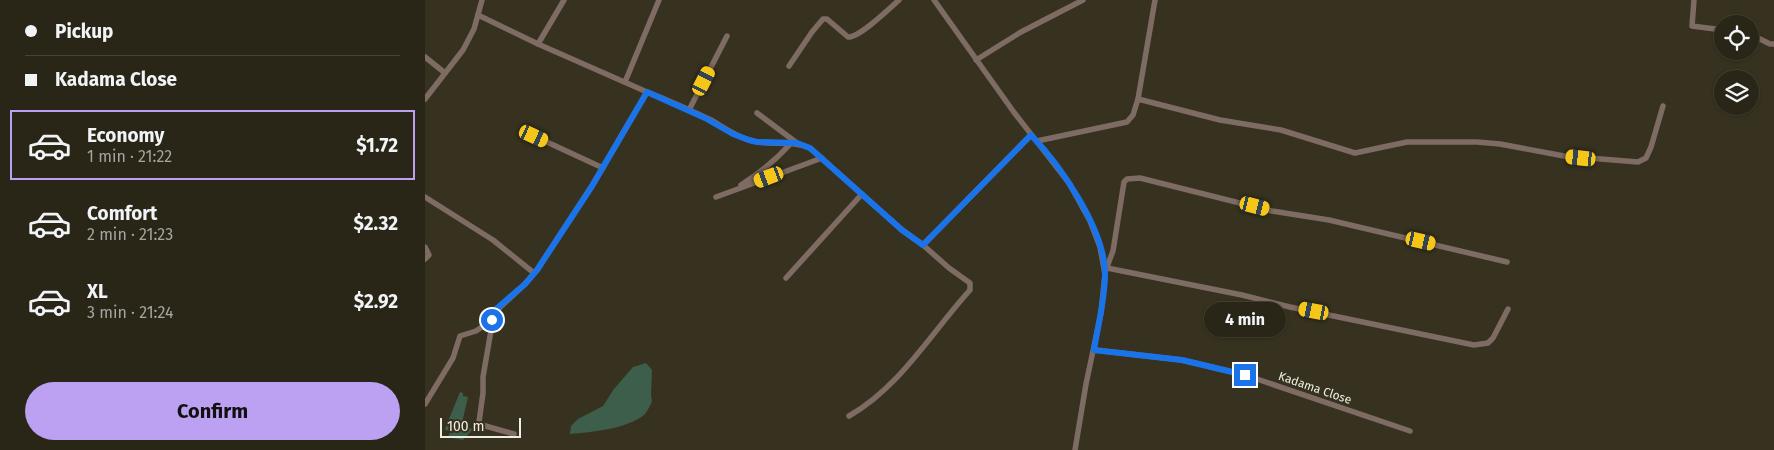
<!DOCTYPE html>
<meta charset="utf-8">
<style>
:root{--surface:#292617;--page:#353224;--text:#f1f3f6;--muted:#a5a5a1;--line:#454336;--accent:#bca0f2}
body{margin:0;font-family:"Fira Sans",sans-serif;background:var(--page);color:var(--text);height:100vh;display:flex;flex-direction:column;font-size:19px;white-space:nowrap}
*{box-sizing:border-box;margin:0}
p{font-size:16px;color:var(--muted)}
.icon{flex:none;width:28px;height:28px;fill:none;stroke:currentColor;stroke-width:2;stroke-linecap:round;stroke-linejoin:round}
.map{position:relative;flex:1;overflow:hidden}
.details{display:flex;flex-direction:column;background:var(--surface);width:425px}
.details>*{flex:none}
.guide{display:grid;align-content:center;height:110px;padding:0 25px;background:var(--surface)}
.controls{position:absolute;left:1289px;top:15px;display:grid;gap:10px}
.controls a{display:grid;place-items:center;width:45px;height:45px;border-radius:50%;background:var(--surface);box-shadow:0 1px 4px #0004,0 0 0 1px var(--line);font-size:25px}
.scale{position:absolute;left:15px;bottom:12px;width:81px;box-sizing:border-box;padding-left:5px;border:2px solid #f0eee2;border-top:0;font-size:14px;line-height:18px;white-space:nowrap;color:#f0eee2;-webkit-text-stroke:4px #37321f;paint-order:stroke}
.end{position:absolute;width:22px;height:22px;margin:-11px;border:6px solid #1a73e8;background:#fff;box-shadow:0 0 0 2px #fff}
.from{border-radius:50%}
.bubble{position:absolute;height:35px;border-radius:18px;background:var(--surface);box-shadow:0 1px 4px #0004,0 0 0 1px var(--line);font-size:16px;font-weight:700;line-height:35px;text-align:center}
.car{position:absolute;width:15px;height:30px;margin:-15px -8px;border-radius:6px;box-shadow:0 0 4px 1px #0007;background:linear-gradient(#f5c518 24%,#345 0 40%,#f5c518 0 76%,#345 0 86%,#f5c518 0)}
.guide b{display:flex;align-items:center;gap:18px;height:48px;font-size:19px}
.guide b+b{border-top:1px solid var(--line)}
.guide i{width:12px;height:12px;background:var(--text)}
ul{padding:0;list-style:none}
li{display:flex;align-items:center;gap:15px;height:70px;margin:0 10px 8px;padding:0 15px;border:2px solid transparent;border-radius:0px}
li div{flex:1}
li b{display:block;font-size:19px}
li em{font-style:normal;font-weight:700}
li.on{border-color:var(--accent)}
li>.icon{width:45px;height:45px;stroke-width:1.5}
.action{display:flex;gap:10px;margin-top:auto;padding:10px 25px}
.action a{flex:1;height:58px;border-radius:30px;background:var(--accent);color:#111;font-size:20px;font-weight:700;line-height:58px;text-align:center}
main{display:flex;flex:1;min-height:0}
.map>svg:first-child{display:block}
</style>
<main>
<section class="details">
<div class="guide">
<b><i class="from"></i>Pickup</b>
<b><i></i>Kadama Close</b>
</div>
<ul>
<li class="on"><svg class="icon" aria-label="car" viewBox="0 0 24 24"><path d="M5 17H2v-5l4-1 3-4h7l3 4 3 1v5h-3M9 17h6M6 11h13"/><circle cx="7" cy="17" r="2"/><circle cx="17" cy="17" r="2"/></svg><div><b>Economy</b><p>1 min · 21:22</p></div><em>$1.72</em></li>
<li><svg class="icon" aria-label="car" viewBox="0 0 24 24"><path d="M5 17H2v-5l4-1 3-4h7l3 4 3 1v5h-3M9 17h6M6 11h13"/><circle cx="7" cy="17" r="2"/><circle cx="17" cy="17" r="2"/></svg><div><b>Comfort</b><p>2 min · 21:23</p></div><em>$2.32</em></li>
<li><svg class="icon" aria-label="car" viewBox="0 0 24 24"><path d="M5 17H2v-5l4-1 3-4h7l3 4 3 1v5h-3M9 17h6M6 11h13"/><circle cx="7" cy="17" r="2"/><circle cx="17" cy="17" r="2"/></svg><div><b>XL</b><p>3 min · 21:24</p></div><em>$2.92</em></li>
</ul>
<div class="action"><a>Confirm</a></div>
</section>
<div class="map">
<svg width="1349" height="450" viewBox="0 0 1349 450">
<rect width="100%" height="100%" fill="#37321f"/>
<!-- green -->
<g fill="#3c5e4b">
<path d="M221,363L227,370L226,395L227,401C225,406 222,412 219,415C201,429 167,432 145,434L146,426L153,419L178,406L189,389L208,367Z"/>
<path d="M35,392L38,393V396L43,397L36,427L48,429L38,440L23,437L25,432L20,429Z"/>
</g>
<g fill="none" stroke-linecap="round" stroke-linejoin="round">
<!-- minor -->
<g stroke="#7e6b63" stroke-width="5.5">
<path d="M509,0L588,111L644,183L665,221L675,247L680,274L676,313L661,384L650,450"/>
<path d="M1269,0L1267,26L1298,30"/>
<path d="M53,15L113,44L222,92"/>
<path d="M1325,34L1345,44H1349"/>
<path d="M113,44L139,0"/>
<path d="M0,57L20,73"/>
<path d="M551,60L596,32L658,0"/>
<path d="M364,66L387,32L398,19H402L423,37C434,38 464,9 474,0"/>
<path d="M200,82L234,0"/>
<path d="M0,99L38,50L49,29L57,0"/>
<path d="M713,99L795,120L856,130L930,153L982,142H1052L1075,144L1139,156L1213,162L1221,158L1226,147L1238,106"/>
<path d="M264,110L302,36"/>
<path d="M332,113L372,143"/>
<path d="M109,136L178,168"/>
<path d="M612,141L702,122L708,115L713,99L730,0"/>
<path d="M316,185C335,173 351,160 366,143"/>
<path d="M0,197L68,240L109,273"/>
<path d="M291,197L397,158"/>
<path d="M0,247L4,255L0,259"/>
<path d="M682,268L817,295L865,307L1049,345L1063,343L1068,338L1083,309"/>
<path d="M680,272L688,251L699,182L702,179L715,178L847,211L904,220L1082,262"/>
<path d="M361,278L437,194"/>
<path d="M669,350L757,360L820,375L985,431"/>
<path d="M0,404L28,358L35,336L51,331L67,320"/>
<path d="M424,416C475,387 506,333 545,290V283L524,268L498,245"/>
<path d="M89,434L57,425L54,422L58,393V377L69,313L100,284L112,270L167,186L222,92C243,100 265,110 286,120C298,127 310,136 324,140C345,147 363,139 385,148L477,230L498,245L606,135"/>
</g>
</g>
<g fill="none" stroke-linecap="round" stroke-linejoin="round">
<!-- route -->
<path stroke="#1a73e8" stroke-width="6" d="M67,320L70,310L100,284L112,270L167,186L222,92L280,118L308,134L324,140L332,142L372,143L385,148L477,230L498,245L606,135C636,166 680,230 680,274C680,299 673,325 669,350L757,360L820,375"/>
</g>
<g text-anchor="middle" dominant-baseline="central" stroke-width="4" stroke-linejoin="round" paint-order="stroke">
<!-- street labels -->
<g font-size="12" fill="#f0eee2" stroke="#37321f">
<text transform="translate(890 388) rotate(19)">Kadama Close</text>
</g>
</g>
</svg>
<div class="controls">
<a><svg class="icon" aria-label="locate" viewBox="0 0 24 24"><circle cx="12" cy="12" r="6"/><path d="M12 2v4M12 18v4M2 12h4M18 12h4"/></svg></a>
<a><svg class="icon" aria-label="layers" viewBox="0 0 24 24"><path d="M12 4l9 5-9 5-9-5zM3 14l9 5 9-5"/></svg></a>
</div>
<div class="scale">100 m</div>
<i class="end from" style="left:67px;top:320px"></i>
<i class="end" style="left:820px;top:375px"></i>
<div class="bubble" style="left:779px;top:302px;width:82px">4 min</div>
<i class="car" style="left:279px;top:81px;rotate:27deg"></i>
<i class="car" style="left:109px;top:136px;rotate:115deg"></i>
<i class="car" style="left:1156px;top:158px;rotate:276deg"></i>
<i class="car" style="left:344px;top:177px;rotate:249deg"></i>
<i class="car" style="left:830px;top:206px;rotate:104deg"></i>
<i class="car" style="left:996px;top:241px;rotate:103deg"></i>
<i class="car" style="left:889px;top:311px;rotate:281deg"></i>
</div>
</main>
